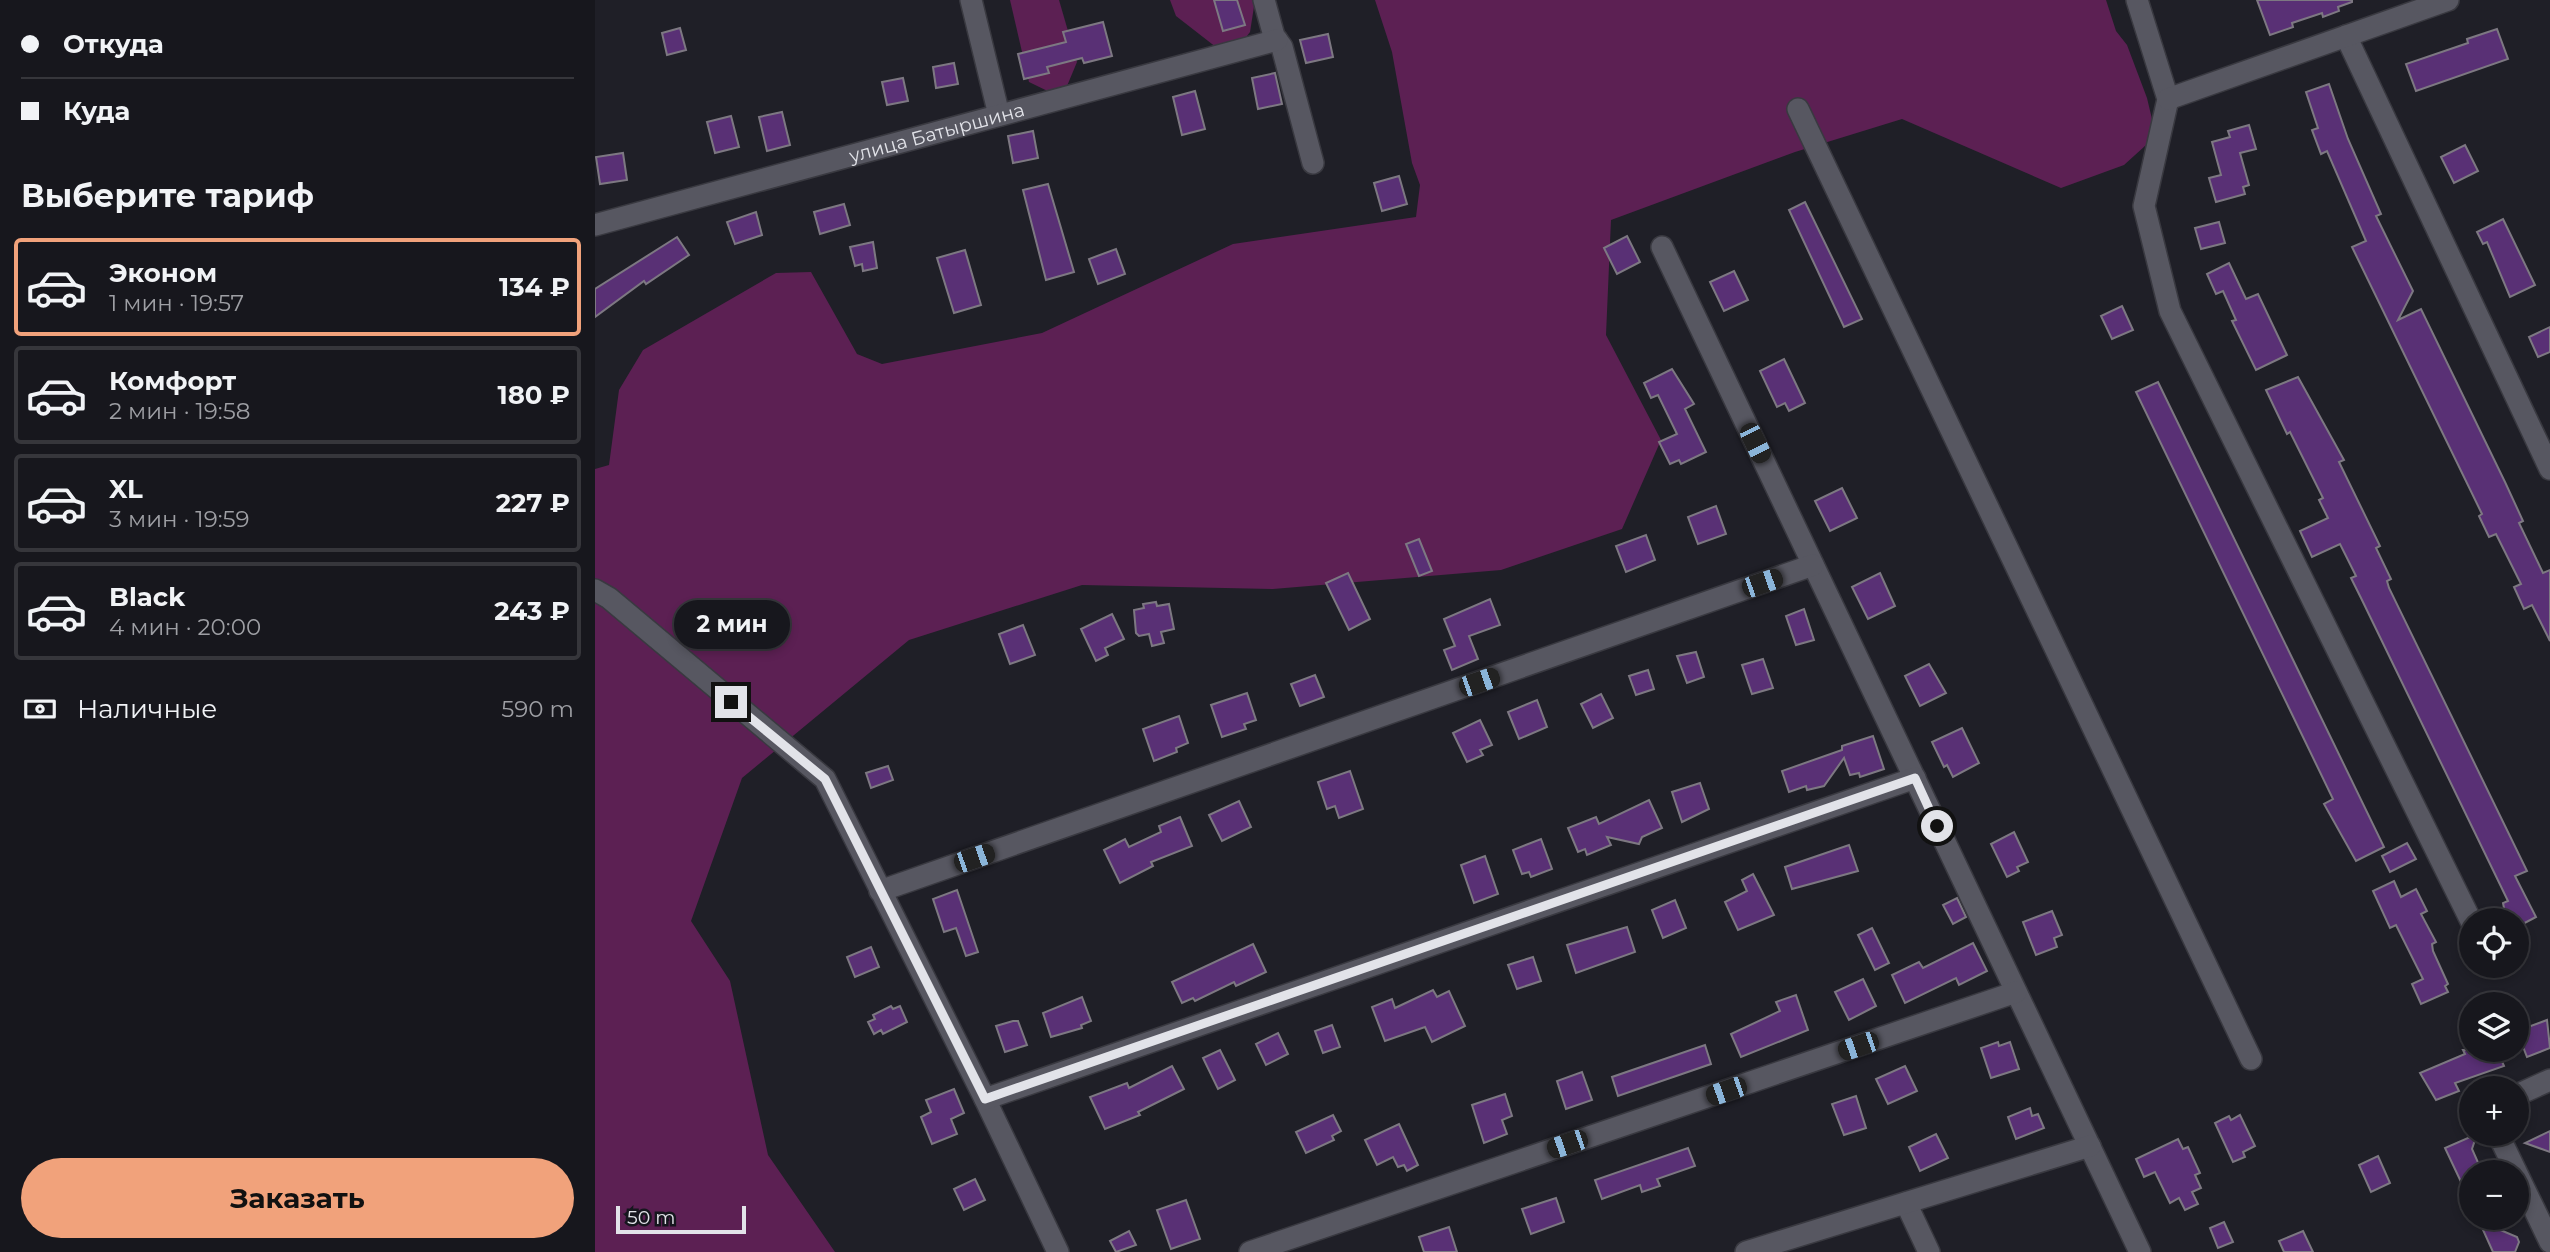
<!DOCTYPE html>
<html lang="ru">
<meta charset="utf-8">
<style>
:root{--surface:#17171d;--page:#24242a;--text:#f1f3f6;--muted:#9e9fa4;--line:#36363b;--accent:#f1a27b}
body{margin:0;font-family:Montserrat,sans-serif;background:var(--page);color:var(--text);height:100vh;display:flex;flex-direction:column;font-size:26px;white-space:nowrap}
*{box-sizing:border-box;margin:0}
p{font-size:23px;color:var(--muted)}
.icon{flex:none;width:38px;height:38px;fill:none;stroke:currentColor;stroke-width:2;stroke-linecap:round;stroke-linejoin:round}
.map{position:relative;flex:1;overflow:hidden}
.drawer{display:flex;flex-direction:column;background:var(--surface);width:595px}
.drawer>*{flex:none}
.banner{display:grid;align-content:center;height:154px;padding:0 21px;background:var(--surface)}
.fabs{position:absolute;left:1864px;top:908px;display:grid;gap:14px}
.fabs a{display:grid;place-items:center;width:70px;height:70px;border-radius:50%;background:var(--surface);box-shadow:0 4px 10px #0003,0 0 0 2px var(--line);font-size:35px}
.scale{position:absolute;left:21px;bottom:18px;width:130px;box-sizing:border-box;padding-left:7px;border:4px solid #e2e3e9;border-top:0;font-size:19px;line-height:24px;white-space:nowrap;color:#e2e3e9;-webkit-text-stroke:5px #16161e;paint-order:stroke}
.end{position:absolute;width:32px;height:32px;margin:-16px;border:9px solid #e2e3e9;background:#111;box-shadow:0 0 0 4px #111}
.from{border-radius:50%}
.bubble{position:absolute;height:49px;border-radius:24px;background:var(--surface);box-shadow:0 4px 10px #0003,0 0 0 2px var(--line);font-size:23px;font-weight:700;line-height:49px;text-align:center}
.car{position:absolute;width:21px;height:42px;margin:-21px -10px;border-radius:9px;box-shadow:0 0 5px 2px #0007;background:linear-gradient(#222 24%,#8ab4d8 0 40%,#222 0 76%,#8ab4d8 0 86%,#222 0)}
.banner b{display:flex;align-items:center;gap:24px;height:66px;font-size:26px}
.banner b+b{border-top:2px solid var(--line)}
.banner i{width:18px;height:18px;background:var(--text)}
ul{padding:0;list-style:none}
li{display:flex;align-items:center;gap:21px;height:98px;margin:0 14px 10px;padding:0 7px;border:4px solid var(--line);border-radius:7px}
li div{flex:1}
li b{display:block;font-size:26px}
li em{font-style:normal;font-weight:700}
li.on{border-color:var(--accent)}
li>.icon{width:63px;height:63px;stroke-width:1.5}
h2{padding:0 21px;font-size:32px;line-height:84px}
.pay{display:flex;align-items:center;gap:18px;height:77px;padding:0 21px;font-size:26px}
.pay p{margin-inline-start:auto}
.button{display:flex;gap:14px;margin-top:auto;padding:14px 21px}
.button a{flex:1;height:80px;border-radius:42px;background:var(--accent);color:#111;font-size:28px;font-weight:700;line-height:80px;text-align:center}
main{display:flex;flex:1;min-height:0}
.map>svg:first-child{display:block}
</style>
<main>
<section class="drawer">
<div class="banner">
<b><i class="from"></i>Откуда</b>
<b><i></i>Куда</b>
</div>
<h2>Выберите тариф</h2>
<ul>
<li class="on"><svg class="icon" aria-label="car" viewBox="0 0 24 24"><path d="M5 17H2v-5l4-1 3-4h7l3 4 3 1v5h-3M9 17h6M6 11h13"/><circle cx="7" cy="17" r="2"/><circle cx="17" cy="17" r="2"/></svg><div><b>Эконом</b><p>1 мин · 19:57</p></div><em>134 ₽</em></li>
<li><svg class="icon" aria-label="car" viewBox="0 0 24 24"><path d="M5 17H2v-5l4-1 3-4h7l3 4 3 1v5h-3M9 17h6M6 11h13"/><circle cx="7" cy="17" r="2"/><circle cx="17" cy="17" r="2"/></svg><div><b>Комфорт</b><p>2 мин · 19:58</p></div><em>180 ₽</em></li>
<li><svg class="icon" aria-label="car" viewBox="0 0 24 24"><path d="M5 17H2v-5l4-1 3-4h7l3 4 3 1v5h-3M9 17h6M6 11h13"/><circle cx="7" cy="17" r="2"/><circle cx="17" cy="17" r="2"/></svg><div><b>XL</b><p>3 мин · 19:59</p></div><em>227 ₽</em></li>
<li><svg class="icon" aria-label="car" viewBox="0 0 24 24"><path d="M5 17H2v-5l4-1 3-4h7l3 4 3 1v5h-3M9 17h6M6 11h13"/><circle cx="7" cy="17" r="2"/><circle cx="17" cy="17" r="2"/></svg><div><b>Black</b><p>4 мин · 20:00</p></div><em>243 ₽</em></li>
</ul>
<div class="pay"><svg class="icon" aria-label="cash" viewBox="0 0 24 24"><path d="M3 7h18v10H3z"/><circle cx="12" cy="12" r="2"/></svg>Наличные<p>590 m</p></div>
<div class="button"><a>Заказать</a></div>
</section>
<div class="map">
<svg width="1955" height="1252" viewBox="0 0 1955 1252">
<rect width="100%" height="100%" fill="#1f1f27"/>
<!-- green -->
<g fill="#5c2053">
<path d="M415,0H464L482,62L467,98L434,82Z"/>
<path d="M575,0H660L655,32L635,58L581,16Z"/>
<path d="M780,0H1511L1521,31L1532,45L1552,98L1561,136L1529,165L1466,188L1307,119L1200,152L1016,220L1011,335L1066,440L1027,529L906,570L678,589L487,585L314,640L147,778L96,921L135,981L173,1155L240,1252H0V469L14,465L24,390L48,350L181,273L216,272L262,354L287,364L447,333L638,244L821,217L825,185L817,163L797,52Z"/>
</g>
<!-- building -->
<g fill="#593075" stroke="#7d7882" stroke-width="2">
<path d="M619,0H642L650,25L628,31Z"/>
<path d="M1662,0H1757V2L1743,7L1744,11L1728,17L1727,13L1697,23L1698,27L1675,35Z"/>
<path d="M508,22L517,56L489,63L487,58L452,67L454,73L429,79L423,54L471,42L468,32Z"/>
<path d="M85,28L91,50L72,55L67,33Z"/>
<path d="M1902,29L1913,59L1821,91L1811,64L1873,43L1872,39Z"/>
<path d="M733,34L738,57L711,63L705,40Z"/>
<path d="M359,63L363,84L341,88L338,67Z"/>
<path d="M680,73L687,104L663,109L657,78Z"/>
<path d="M308,78L313,101L292,105L287,82Z"/>
<path d="M1734,84L1753,139L1786,214L1781,216L1818,291L1803,320L1826,309L1910,482L1928,521L1924,523L1948,573L1955,570V641L1937,605L1929,609L1919,587L1926,584L1901,534L1894,537L1884,516L1887,514L1757,247L1771,241L1732,151L1726,154L1717,130L1723,128L1711,92Z"/>
<path d="M600,91L610,129L587,135L578,97Z"/>
<path d="M187,112L195,145L172,151L164,117Z"/>
<path d="M136,116L144,147L120,153L112,122Z"/>
<path d="M1654,125L1661,149L1645,153L1654,185L1648,187L1650,194L1621,202L1614,178L1626,175L1617,142L1635,137L1633,131Z"/>
<path d="M438,131L443,158L418,163L413,136Z"/>
<path d="M1870,145L1883,171L1859,183L1846,157Z"/>
<path d="M28,153L32,180L5,184L1,157Z"/>
<path d="M804,176L812,204L787,211L779,183Z"/>
<path d="M453,184L479,272L451,280L428,190Z"/>
<path d="M1210,202L1267,319L1249,327L1194,210Z"/>
<path d="M249,204L255,225L225,234L219,212Z"/>
<path d="M161,212L167,235L140,244L132,222Z"/>
<path d="M1908,219L1940,285L1915,297L1892,242L1888,244L1882,232Z"/>
<path d="M1624,222L1630,243L1606,249L1600,228Z"/>
<path d="M1032,236L1045,262L1022,274L1009,248Z"/>
<path d="M82,237L94,255L51,284L49,281L0,317V289Z"/>
<path d="M278,242L282,268L268,271L267,264L260,266L255,247Z"/>
<path d="M521,249L530,274L503,284L494,259Z"/>
<path d="M370,250L386,305L359,313L342,258Z"/>
<path d="M1634,263L1651,299L1663,294L1692,355L1661,370L1637,321L1641,320L1628,291L1621,294L1612,274Z"/>
<path d="M1139,271L1153,300L1129,311L1115,282Z"/>
<path d="M1527,306L1538,330L1517,339L1506,316Z"/>
<path d="M1955,327V352L1943,357L1934,337Z"/>
<path d="M1189,359L1210,403L1194,411L1190,403L1182,407L1165,371Z"/>
<path d="M1077,369L1099,404L1090,409L1111,452L1086,464L1084,460L1075,464L1064,442L1082,434L1063,395L1056,398L1049,383Z"/>
<path d="M1703,377L1749,460L1744,462L1785,546L1781,548L1796,579L1792,581L1794,588L1932,871L1920,876L1941,917L1922,927V920H1914L1910,913L1908,903L1913,901L1766,598L1756,578L1761,576L1745,544L1717,557L1705,531L1733,518L1724,500L1728,498L1695,432L1692,434L1671,390Z"/>
<path d="M1563,382L1789,847L1761,861L1729,804L1738,799L1541,392Z"/>
<path d="M1247,488L1262,518L1235,531L1220,501Z"/>
<path d="M1121,506L1131,534L1103,544L1093,517Z"/>
<path d="M1051,535L1060,560L1031,572L1021,546Z"/>
<path d="M824,539L837,571L824,576L811,544Z"/>
<path d="M753,573L775,619L754,630L731,583Z"/>
<path d="M1285,573L1300,606L1273,619L1257,587Z"/>
<path d="M895,599L905,625L874,636L883,659L857,670L849,650L860,646L849,619Z"/>
<path d="M561,602L562,606L574,604L579,629L566,632L569,643L557,646L554,634L544,636L541,633L539,610L549,608L548,604Z"/>
<path d="M1209,609L1219,640L1201,645L1191,616Z"/>
<path d="M517,614L529,639L510,648L513,655L501,661L486,629Z"/>
<path d="M428,625L440,655L415,664L404,634Z"/>
<path d="M1101,652L1109,677L1092,683L1082,656Z"/>
<path d="M1168,659L1178,688L1157,694L1147,665Z"/>
<path d="M1334,664L1351,693L1325,706L1310,676Z"/>
<path d="M1053,670L1059,689L1041,695L1034,676Z"/>
<path d="M720,675L729,697L705,706L696,684Z"/>
<path d="M652,693L661,720L649,724L651,729L627,737L616,705Z"/>
<path d="M1006,694L1018,718L998,728L986,704Z"/>
<path d="M942,700L952,727L924,739L913,712Z"/>
<path d="M584,716L593,743L581,748L582,752L559,761L548,729Z"/>
<path d="M885,720L897,745L885,750L888,755L872,762L858,733Z"/>
<path d="M1367,728L1384,763L1358,777L1352,765L1349,767L1337,742Z"/>
<path d="M1278,736L1289,769L1265,777L1264,773L1255,775L1249,758L1229,786L1212,790L1211,786L1194,792L1187,771L1247,750V746Z"/>
<path d="M293,766L298,780L276,788L271,773Z"/>
<path d="M755,771L768,809L744,818L740,806L732,809L723,782Z"/>
<path d="M1105,783L1114,809L1087,822L1077,792Z"/>
<path d="M1054,800L1067,828L1047,837L1044,844L1012,837L1016,845L992,855L990,849L983,852L973,828L1001,817L1004,824Z"/>
<path d="M644,801L656,827L627,841L614,815Z"/>
<path d="M585,817L597,846L556,862L558,866L525,883L509,850L530,839L534,847L566,832L564,826Z"/>
<path d="M1419,832L1433,862L1422,867L1424,871L1412,877L1396,844Z"/>
<path d="M946,839L957,869L936,877L934,872L927,874L918,850Z"/>
<path d="M1812,843L1821,859L1795,872L1787,856Z"/>
<path d="M1254,845L1263,871L1197,889L1190,867Z"/>
<path d="M890,856L903,894L879,903L866,865Z"/>
<path d="M1158,874L1179,915L1143,930L1130,902L1152,891L1147,880Z"/>
<path d="M1799,881L1806,897L1821,889L1832,911L1826,914L1841,942L1837,944L1838,951L1853,984L1850,986L1853,992L1826,1004L1817,984L1828,979L1801,925L1795,928L1778,891Z"/>
<path d="M362,890L383,952L371,956L361,928L349,932L338,899Z"/>
<path d="M1362,898L1371,917L1358,924L1348,905Z"/>
<path d="M1080,900L1091,928L1068,938L1057,910Z"/>
<path d="M1457,911L1467,935L1459,938L1462,947L1441,955L1428,922Z"/>
<path d="M1032,927L1040,952L981,973L972,945Z"/>
<path d="M1277,928L1294,963L1280,970L1263,935Z"/>
<path d="M1378,943L1392,971L1364,985L1361,978L1310,1003L1297,975L1324,962L1328,968Z"/>
<path d="M658,944L671,972L641,986L639,982L600,1001L598,998L587,1003L577,982Z"/>
<path d="M276,947L284,967L260,977L252,957Z"/>
<path d="M938,957L946,981L922,989L913,965Z"/>
<path d="M1268,979L1281,1006L1254,1020L1240,992Z"/>
<path d="M838,990L842,997L854,991L870,1026L837,1042L830,1027L790,1041L777,1007L797,999L800,1008Z"/>
<path d="M1201,995L1213,1030L1146,1057L1136,1034L1185,1011L1181,1002Z"/>
<path d="M487,997L496,1021L486,1025L487,1028L456,1037L448,1013Z"/>
<path d="M296,1006L298,1009L305,1006L312,1022L288,1034L286,1030L279,1034L273,1022L280,1019L278,1015Z"/>
<path d="M1952,1020L1955,1048L1932,1057L1922,1031Z"/>
<path d="M418,1021H423L432,1045L410,1052L401,1026Z"/>
<path d="M737,1025L745,1047L728,1053L720,1031Z"/>
<path d="M683,1033L693,1054L671,1065L661,1044Z"/>
<path d="M1403,1042L1404,1046L1415,1042L1424,1069L1396,1078L1386,1048Z"/>
<path d="M1110,1045L1116,1064L1023,1096L1017,1077Z"/>
<path d="M625,1050L640,1080L623,1089L608,1058Z"/>
<path d="M1868,1050H1902L1909,1066L1860,1083L1864,1091L1841,1100L1825,1073L1870,1054Z"/>
<path d="M577,1066L589,1089L543,1112L545,1115L510,1129L495,1097L532,1083L534,1088Z"/>
<path d="M1310,1066L1322,1091L1293,1104L1281,1079Z"/>
<path d="M987,1072L997,1100L971,1109L962,1081Z"/>
<path d="M359,1089L369,1113L356,1119L362,1134L337,1144L326,1117L336,1112L331,1100Z"/>
<path d="M910,1094L917,1116L907,1120L912,1134L889,1143L877,1105Z"/>
<path d="M1261,1096L1271,1128L1249,1135L1237,1104Z"/>
<path d="M1435,1108L1437,1116L1443,1114L1449,1128L1421,1139L1413,1117Z"/>
<path d="M738,1115L746,1131L737,1136L739,1140L711,1153L701,1132Z"/>
<path d="M1645,1115L1660,1146L1648,1152L1650,1157L1638,1162L1620,1123L1634,1116L1636,1120Z"/>
<path d="M804,1124L823,1165L812,1171L809,1165L803,1167L798,1157L782,1165L770,1140Z"/>
<path d="M1955,1131V1152L1930,1143Z"/>
<path d="M1341,1134L1353,1158L1325,1171L1314,1147Z"/>
<path d="M1882,1134L1877,1149L1885,1167L1876,1171V1203L1850,1148Z"/>
<path d="M1583,1139L1588,1149L1593,1147L1605,1173L1600,1175L1606,1188L1597,1192L1603,1204L1590,1210L1584,1198L1575,1203L1560,1172L1549,1177L1541,1159Z"/>
<path d="M1093,1148L1100,1166L1062,1179L1065,1186L1047,1192L1045,1185L1007,1199L1000,1180Z"/>
<path d="M1783,1156L1795,1183L1776,1192L1764,1165Z"/>
<path d="M380,1179L390,1200L369,1210L359,1189Z"/>
<path d="M961,1198L969,1222L936,1234L927,1209Z"/>
<path d="M591,1200L605,1239L576,1249L562,1210Z"/>
<path d="M1884,1221L1922,1237L1924,1242L1920,1252H1898Z"/>
<path d="M1629,1222L1638,1242L1623,1248L1615,1228Z"/>
<path d="M854,1227L862,1252H829L824,1237Z"/>
<path d="M534,1231L541,1245L521,1252L515,1241Z"/>
<path d="M1708,1231L1718,1252H1689L1684,1241Z"/>
</g>
<g fill="none" stroke-linecap="round" stroke-linejoin="round">
<defs>
<g id="minor">
<path d="M376,0L404,115"/>
<path d="M669,0L679,36L687,47L718,163"/>
<path d="M1542,0L1573,99L1549,206L1575,311L1876,921"/>
<path d="M1751,36L1955,469"/>
<path d="M1573,99L1853,0"/>
<path d="M1203,109L1656,1059"/>
<path id="s1" d="M0,225L682,40"/>
<path d="M1067,247L1545,1252"/>
<path d="M0,590L14,598L230,779L390,1099L463,1252"/>
<path d="M285,891L1218,565"/>
<path d="M1922,1095L1955,1080"/>
<path d="M390,1099L1320,778"/>
<path d="M1903,1134L1955,1242"/>
<path d="M1311,1203L1334,1252"/>
<path d="M655,1252L1421,992"/>
<path d="M1151,1252L1495,1146"/>
</g>
</defs>
<!-- minor casing -->
<use href="#minor" stroke="#393940" stroke-width="24"/>
<!-- minor -->
<use href="#minor" stroke="#575761" stroke-width="21"/>
</g>
<g fill="none" stroke-linecap="round" stroke-linejoin="round">
<!-- route -->
<path stroke="#e2e3e9" stroke-width="9" d="M136,702L230,779L390,1099L1320,778L1342,826"/>
</g>
<g text-anchor="middle" dominant-baseline="central" stroke-width="5" stroke-linejoin="round" paint-order="stroke">
<!-- street labels -->
<g font-size="19" fill="#e2e3e9" stroke="#16161e">
<text stroke="none"><textPath href="#s1" startOffset="354">улица Батыршина</textPath></text>
</g>
</g>
</svg>
<div class="fabs">
<a><svg class="icon" aria-label="locate" viewBox="0 0 24 24"><circle cx="12" cy="12" r="6"/><path d="M12 2v4M12 18v4M2 12h4M18 12h4"/></svg></a>
<a><svg class="icon" aria-label="layers" viewBox="0 0 24 24"><path d="M12 4l9 5-9 5-9-5zM3 14l9 5 9-5"/></svg></a>
<a>+</a>
<a>−</a>
</div>
<div class="scale">50 m</div>
<i class="end from" style="left:1342px;top:826px"></i>
<i class="end" style="left:136px;top:702px"></i>
<div class="bubble" style="left:79px;top:600px;width:116px">2 мин</div>
<i class="car" style="left:1160px;top:443px;rotate:154deg"></i>
<i class="car" style="left:1167px;top:583px;rotate:71deg"></i>
<i class="car" style="left:884px;top:682px;rotate:71deg"></i>
<i class="car" style="left:379px;top:858px;rotate:71deg"></i>
<i class="car" style="left:1263px;top:1046px;rotate:251deg"></i>
<i class="car" style="left:1131px;top:1091px;rotate:251deg"></i>
<i class="car" style="left:972px;top:1144px;rotate:251deg"></i>
</div>
</main>
